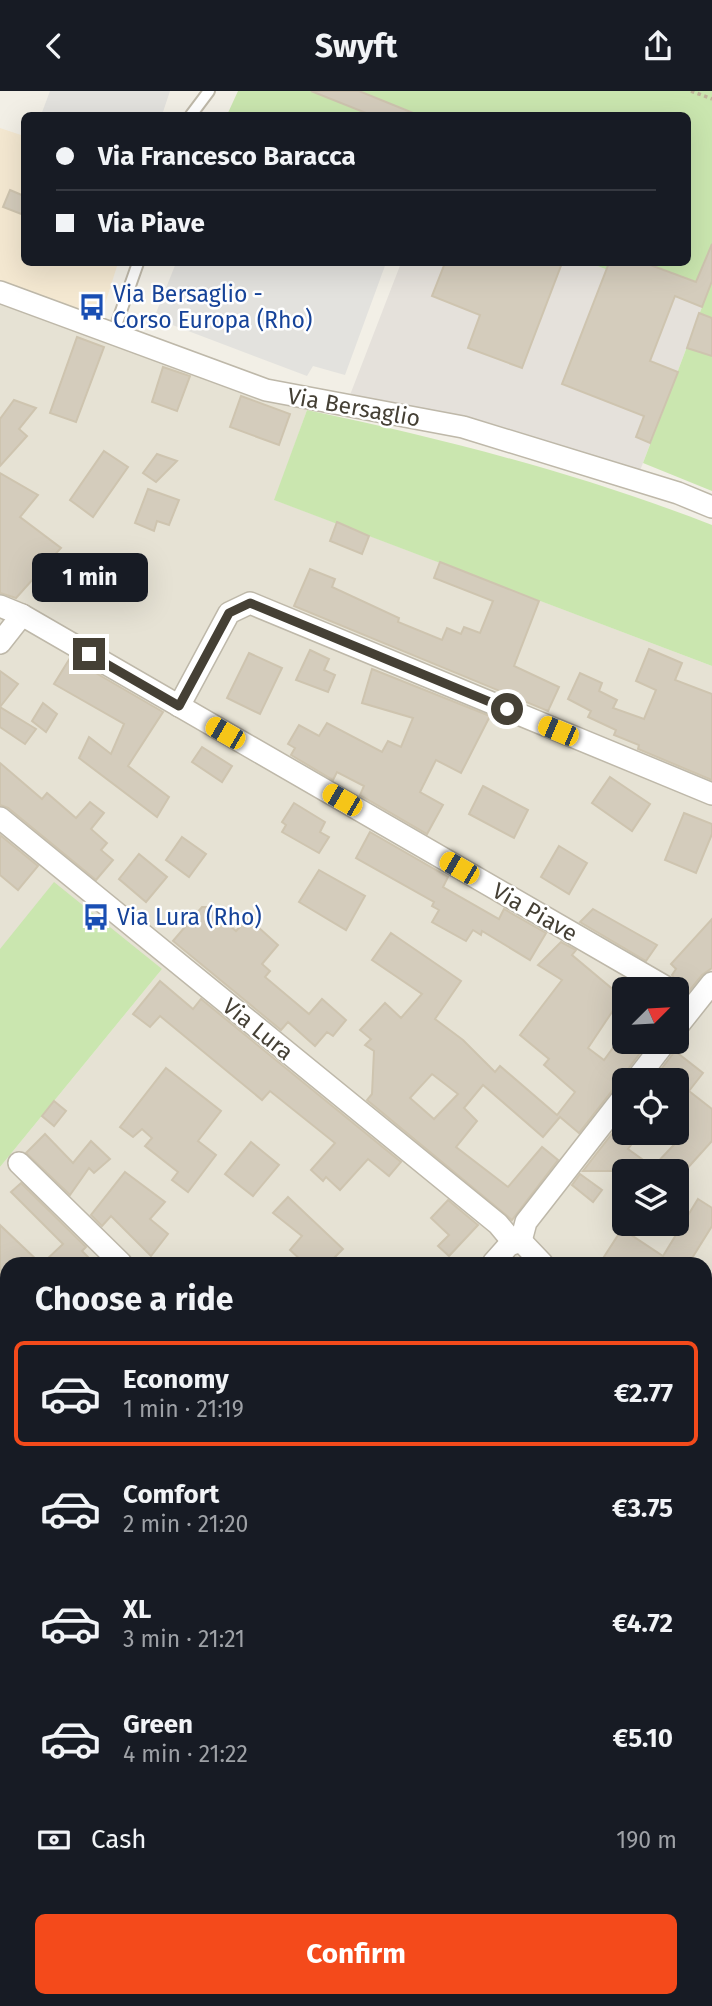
<!DOCTYPE html>
<meta charset="utf-8">
<style>
:root{--surface:#171b24;--page:#20242c;--text:#f1f3f6;--muted:#9ea1a6;--line:#363941;--accent:#f44a1b}
body{margin:0;font-family:"Fira Sans",sans-serif;background:var(--page);color:var(--text);height:100vh;display:flex;flex-direction:column;font-size:26px;white-space:nowrap}
*{box-sizing:border-box;margin:0}
p{font-size:23px;color:var(--muted)}
.icon{flex:none;width:38px;height:38px;fill:none;stroke:currentColor;stroke-width:2;stroke-linecap:round;stroke-linejoin:round}
.map{position:relative;flex:1;overflow:hidden}
.drawer{position:absolute;left:0px;top:1166px;width:712px;height:751px;display:flex;flex-direction:column;background:var(--surface);border-radius:21px 21px 0 0;box-shadow:0 7px 28px #0002}
.drawer>*{flex:none}
.hud{position:absolute;left:21px;top:21px;width:670px;height:154px;border-radius:10px;box-shadow:0 7px 28px #0002;display:grid;align-content:center;height:154px;padding:0 35px;background:var(--surface)}
.needle{width:46px;rotate:66deg}
.controls{position:absolute;left:612px;top:886px;display:grid;gap:14px}
.controls a{display:grid;place-items:center;width:77px;height:77px;border-radius:10px;background:var(--surface);box-shadow:0 7px 28px #0002;font-size:35px}
.end{position:absolute;width:32px;height:32px;margin:-16px;border:9px solid #454035;background:#fff;box-shadow:0 0 0 4px #fff}
.from{border-radius:50%}
.bubble{position:absolute;height:49px;border-radius:10px;background:var(--surface);box-shadow:0 7px 28px #0002;font-size:23px;font-weight:700;line-height:49px;text-align:center}
.car{position:absolute;width:21px;height:42px;margin:-21px -10px;border-radius:9px;box-shadow:0 0 5px 2px #0007;background:linear-gradient(#f5c518 24%,#345 0 40%,#f5c518 0 76%,#345 0 86%,#f5c518 0)}
.hud b{display:flex;align-items:center;gap:24px;height:66px;font-size:26px}
.hud b+b{border-top:2px solid var(--line)}
.hud i{width:18px;height:18px;background:var(--text)}
ul{padding:0;list-style:none}
li{display:flex;align-items:center;gap:21px;height:105px;margin:0 14px 10px;padding:0 21px;border:4px solid transparent;border-radius:10px}
li div{flex:1}
li b{display:block;font-size:26px}
li em{font-style:normal;font-weight:700}
li.on{border-color:var(--accent)}
li>.icon{width:63px;height:63px;stroke-width:1.5}
h2{padding:0 35px;font-size:32px;line-height:84px}
.pay{display:flex;align-items:center;gap:18px;height:77px;padding:0 35px;font-size:26px}
.pay p{margin-inline-start:auto}
.primary-button{display:flex;gap:14px;margin-top:auto;padding:14px 35px}
.primary-button a{flex:1;height:80px;border-radius:10px;background:var(--accent);color:#fff;font-size:28px;font-weight:700;line-height:80px;text-align:center}
header{display:flex;justify-content:space-between;align-items:center;height:91px;padding:0 35px;background:var(--surface);font-size:32px;font-weight:700}
.map>svg:first-child{display:block}
</style>
<header><svg class="icon" aria-label="back" viewBox="0 0 24 24"><path d="M15 5l-7 7 7 7"/></svg>Swyft<svg class="icon" aria-label="share" viewBox="0 0 24 24"><path d="M12 15V3M7 8l5-5 5 5M5 13v7h14v-7"/></svg></header>
<div class="map">
<svg width="712" height="1915" viewBox="0 0 712 1915">
<rect width="100%" height="100%" fill="#f2efe6"/>
<!-- residential -->
<path fill="#e6e2d4" fill-rule="evenodd" d="M0,206L307,319L275,409L712,575V1915H0V1076L162,878L0,858ZM625,898H677V950H625ZM625,989H677V1041H625ZM625,1080H677V1132H625ZM7,1172H705V1909H7Z"/>
<!-- commercial -->
<path fill="#f4e8d1" d="M0,37L24,45V172H118L99,232L0,196Z"/>
<!-- industrial -->
<path fill="#e5e1db" d="M401,172L443,174L445,172H590L702,216L638,385L350,304Z"/>
<!-- green -->
<g fill="#cae6af">
<path d="M238,0H712V400L643,372L702,216L590,172H688V24H227Z"/>
<path d="M307,319C445,348 581,383 712,434V575L274,409Z"/>
<path d="M54,791L162,878L0,1076V858Z"/>
<path d="M705,1544L712,1554V1792L705,1805Z"/>
<path d="M450,1909H653L650,1915H453Z"/>
</g>
<!-- parking -->
<g fill="#e3e2de">
<path d="M50,0H170L162,24H41Z"/>
<path d="M176,172H386L345,284L313,275L307,285L154,227Z"/>
<path d="M705,1413L712,1422V1471L705,1476Z"/>
</g>
<!-- building -->
<g fill="#d4ccbc" stroke="#cec4af" stroke-width="2" fill-rule="evenodd">
<path d="M311,0H359L418,24H371Z"/>
<path d="M10,99L24,105V124L3,116Z"/>
<path d="M712,153V190L702,216L675,205L650,270L678,281L650,352L636,346L644,325L562,293L609,172H645L696,191Z"/>
<path d="M445,172H562L522,277L468,257L480,224L432,205Z"/>
<path d="M699,222L712,227V265L687,257Z"/>
<path d="M77,246L104,256L76,331L50,322Z"/>
<path d="M163,276L190,285L177,320L152,311Z"/>
<path d="M241,305L290,323L279,354L230,336Z"/>
<path d="M14,309L36,317L19,338L27,345L0,375V328Z"/>
<path d="M104,360L128,376L93,426L70,409Z"/>
<path d="M157,363L177,370L156,391L143,382Z"/>
<path d="M0,382L38,404L20,426L61,457L16,507L0,502Z"/>
<path d="M148,398L179,409L169,434L157,430L154,440L135,432Z"/>
<path d="M337,431L369,445L362,463L330,450Z"/>
<path d="M440,471L539,510L514,575L559,596L548,620L294,515L310,478L335,488L332,496L399,527L398,531L442,549L447,537L461,543L464,536L480,542L493,510L434,487Z"/>
<path d="M649,558L682,572L675,589L712,603V689L638,658L639,654L614,644L616,639L588,626L591,620L568,608L580,582L602,592L599,600L617,609L613,617L644,628L656,599L636,590Z"/>
<path d="M310,559L329,568L324,579L335,584L328,601L296,589Z"/>
<path d="M249,562L282,577L260,623L227,607Z"/>
<path d="M70,567L163,621L128,675L169,706L157,726L79,667L89,646L111,663L124,633L54,593Z"/>
<path d="M372,578L490,625L461,682L436,669L420,701L443,714L427,743L360,704L364,695L337,681L333,689L291,664L295,657L288,653L299,634L319,645L327,632L382,661L388,650L401,656L413,627L362,612Z"/>
<path d="M0,580L18,593L0,616Z"/>
<path d="M43,612L57,623L46,641L32,630Z"/>
<path d="M0,616L36,638L25,653L0,636Z"/>
<path d="M202,656L232,675L222,691L192,671Z"/>
<path d="M0,672L42,708L47,702L76,727L90,711L104,722L91,738L107,752L101,759L113,769L96,789L8,717L0,714Z"/>
<path d="M610,686L650,713L632,740L592,712Z"/>
<path d="M483,695L528,719L514,747L469,723Z"/>
<path d="M294,712L325,731L320,741L329,746L319,762L282,741L286,734L282,731Z"/>
<path d="M684,722L712,733V743L696,782L665,769Z"/>
<path d="M370,741L448,786L443,796L499,828L504,818L546,842L530,869L482,840L481,844L473,839L466,850L432,831L439,819L432,815L434,811L356,767Z"/>
<path d="M0,744L38,775L18,799L0,784Z"/>
<path d="M182,746L206,763L189,786L166,769Z"/>
<path d="M559,755L587,772L569,803L541,786Z"/>
<path d="M139,763L167,786L146,811L119,788Z"/>
<path d="M319,779L365,805L346,839L299,811Z"/>
<path d="M202,816H208L236,840L248,827L278,854L262,873L270,880L265,886L309,923L322,908L346,929L333,945L327,941L315,955L288,931L281,939L173,850Z"/>
<path d="M593,818L657,854L646,870L580,831Z"/>
<path d="M712,828V877L702,884L677,915L682,897L672,884L676,878L671,873Z"/>
<path d="M391,842L461,890L435,928L463,949L495,981L500,975L557,1024L575,1001L544,974L549,968L520,944L562,889L538,874L561,851L576,859L572,864L622,906L588,957L604,969L618,950H649L626,981L623,991L615,996L579,1042L560,1026L543,1046L483,994L464,1017L477,1030L456,1056L508,1096L542,1056L558,1069L512,1129L367,1009L372,1003L374,960L365,954L371,948L360,939L385,912L401,927L422,903L372,869ZM432,983L458,1003L434,1028L410,1007Z"/>
<path d="M160,890L193,918L201,908L401,1071L389,1085L368,1068L340,1099L326,1086L323,1090L311,1079L335,1052L270,1000L262,1009L160,925L150,936L133,923Z"/>
<path d="M675,960L703,982L689,1000L712,1018V1050L685,1080H583L625,1026V1041H641L628,1058L653,1076L686,1041L677,1034V989H653Z"/>
<path d="M166,977L221,1020L198,1050L216,1064L188,1101L172,1089L178,1081L145,1055L152,1047L142,1038L133,1046L120,1036Z"/>
<path d="M54,1010L66,1020L54,1035L42,1025Z"/>
<path d="M45,1043L73,1072L91,1050L110,1068L94,1082L89,1077L70,1104L26,1062Z"/>
<path d="M251,1051L279,1074L253,1105L225,1083Z"/>
<path d="M125,1081L165,1111L150,1128L168,1143L151,1165L111,1125L102,1135L91,1124Z"/>
<path d="M580,1083L602,1099L593,1111L572,1094Z"/>
<path d="M21,1092L86,1156L82,1160L94,1172H43L63,1153L11,1101Z"/>
<path d="M288,1106L343,1158L329,1172H304L290,1159L302,1145L273,1122Z"/>
<path d="M698,1108L712,1117V1135L689,1172H600L622,1138L663,1165Z"/>
<path d="M448,1109L478,1134L449,1165L438,1155L449,1144L431,1127Z"/>
<path d="M0,1134L40,1172H7V1180L0,1188Z"/>
</g>
<g fill="none" stroke-linecap="round" stroke-linejoin="round">
<defs>
<g id="service">
<path d="M191,24L209,0"/>
<path d="M113,243L138,172"/>
<path d="M705,1411L712,1403"/>
</g>
<g id="minor">
<path d="M0,201L266,299L463,336L678,402L712,416"/>
<path d="M0,515L22,524L669,898"/>
<path d="M0,552L22,524"/>
<path d="M179,615L229,522L250,512L712,703"/>
<path d="M0,727L498,1133L513,1151"/>
<path d="M677,936L712,892"/>
<path d="M636,989L666,950"/>
<path d="M19,1072L121,1172"/>
<path d="M521,1150L526,1131L625,1004"/>
<path d="M493,1172L509,1154L521,1150L542,1172"/>
<path d="M705,1274L712,1278"/>
<path d="M0,1381H7"/>
<path d="M0,1425L7,1419"/>
<path d="M0,1802L7,1815"/>
<path d="M0,1887L7,1883"/>
<path d="M60,1909L63,1915"/>
<path d="M422,1909L425,1915"/>
<path d="M375,1915L383,1909"/>
</g>
</defs>
<!-- service casing -->
<use href="#service" stroke="#beb8a9" stroke-width="14"/>
<!-- minor casing -->
<use href="#minor" stroke="#beb8a9" stroke-width="24"/>
<!-- path -->
<g stroke="#bfb49a" stroke-width="3.5" stroke-dasharray="3.5 3.5" stroke-linecap="butt">
<path d="M691,0L712,8"/>
<path d="M705,1442L712,1437"/>
</g>
<!-- service -->
<use href="#service" stroke="#fff" stroke-width="10"/>
<!-- minor -->
<use href="#minor" stroke="#fff" stroke-width="21"/>
</g>
<g fill="none" stroke-linecap="round" stroke-linejoin="round">
<!-- route -->
<path stroke="#454035" stroke-width="9" d="M89,563L179,615L229,522L250,512L507,618"/>
</g>
<!-- icons -->
<defs>
<symbol id="bus-bare" viewBox="-9 -9 18 18"><path d="M-5-6H5V4H4V6H2V4H-2V6H-4V4H-5ZM-3.5-4V0h7V-4ZM-3.5 1.2v1.5H-2V1.2ZM2 1.2v1.5H3.5V1.2Z" fill="#1a4fb4" stroke="#fff" stroke-width="2.5" paint-order="stroke"/></symbol>
</defs>
<g fill-rule="evenodd">
<use href="#bus-bare" x="73" y="197" width="38" height="38"/>
<use href="#bus-bare" x="77" y="807" width="38" height="38"/>
</g>
<g text-anchor="middle" dominant-baseline="central" stroke-width="5" stroke-linejoin="round" paint-order="stroke">
<!-- transit labels -->
<g font-size="23" fill="#164399" stroke="#fff" text-anchor="start">
<text x="113" y="203">Via Bersaglio -<tspan x="113" dy="26">Corso Europa (Rho)</tspan></text>
<text x="117" y="826">Via Lura (Rho)</text>
</g>
<!-- street labels -->
<g font-size="23" fill="#454035" stroke="#fff">
<text transform="translate(354 316) rotate(10)">Via Bersaglio</text>
<text transform="translate(535 821) rotate(30)">Via Piave</text>
<text transform="translate(258 938) rotate(39)">Via Lura</text>
</g>
</g>
</svg>
<div class="controls">
<a><svg class="needle" viewBox="-14 -14 28 28"><path d="M0-13l5 13h-10z" fill="#e53935"/><path d="M0 13l5-13h-10z" fill="#9ea1a6"/></svg></a>
<a><svg class="icon" aria-label="locate" viewBox="0 0 24 24"><circle cx="12" cy="12" r="6"/><path d="M12 2v4M12 18v4M2 12h4M18 12h4"/></svg></a>
<a><svg class="icon" aria-label="layers" viewBox="0 0 24 24"><path d="M12 4l9 5-9 5-9-5zM3 14l9 5 9-5"/></svg></a>
</div>
<i class="end from" style="left:507px;top:618px"></i>
<i class="end" style="left:89px;top:563px"></i>
<div class="bubble" style="left:32px;top:462px;width:116px">1 min</div>
<i class="car" style="left:558px;top:640px;rotate:293deg"></i>
<i class="car" style="left:225px;top:642px;rotate:300deg"></i>
<i class="car" style="left:342px;top:709px;rotate:300deg"></i>
<i class="car" style="left:459px;top:777px;rotate:300deg"></i>
<div class="hud">
<b><i class="from"></i>Via Francesco Baracca</b>
<b><i></i>Via Piave</b>
</div>
<section class="drawer">
<h2>Choose a ride</h2>
<ul>
<li class="on"><svg class="icon" aria-label="car" viewBox="0 0 24 24"><path d="M5 17H2v-5l4-1 3-4h7l3 4 3 1v5h-3M9 17h6M6 11h13"/><circle cx="7" cy="17" r="2"/><circle cx="17" cy="17" r="2"/></svg><div><b>Economy</b><p>1 min · 21:19</p></div><em>€2.77</em></li>
<li><svg class="icon" aria-label="car" viewBox="0 0 24 24"><path d="M5 17H2v-5l4-1 3-4h7l3 4 3 1v5h-3M9 17h6M6 11h13"/><circle cx="7" cy="17" r="2"/><circle cx="17" cy="17" r="2"/></svg><div><b>Comfort</b><p>2 min · 21:20</p></div><em>€3.75</em></li>
<li><svg class="icon" aria-label="car" viewBox="0 0 24 24"><path d="M5 17H2v-5l4-1 3-4h7l3 4 3 1v5h-3M9 17h6M6 11h13"/><circle cx="7" cy="17" r="2"/><circle cx="17" cy="17" r="2"/></svg><div><b>XL</b><p>3 min · 21:21</p></div><em>€4.72</em></li>
<li><svg class="icon" aria-label="car" viewBox="0 0 24 24"><path d="M5 17H2v-5l4-1 3-4h7l3 4 3 1v5h-3M9 17h6M6 11h13"/><circle cx="7" cy="17" r="2"/><circle cx="17" cy="17" r="2"/></svg><div><b>Green</b><p>4 min · 21:22</p></div><em>€5.10</em></li>
</ul>
<div class="pay"><svg class="icon" aria-label="cash" viewBox="0 0 24 24"><path d="M3 7h18v10H3z"/><circle cx="12" cy="12" r="2"/></svg>Cash<p>190 m</p></div>
<div class="primary-button"><a>Confirm</a></div>
</section>
</div>
